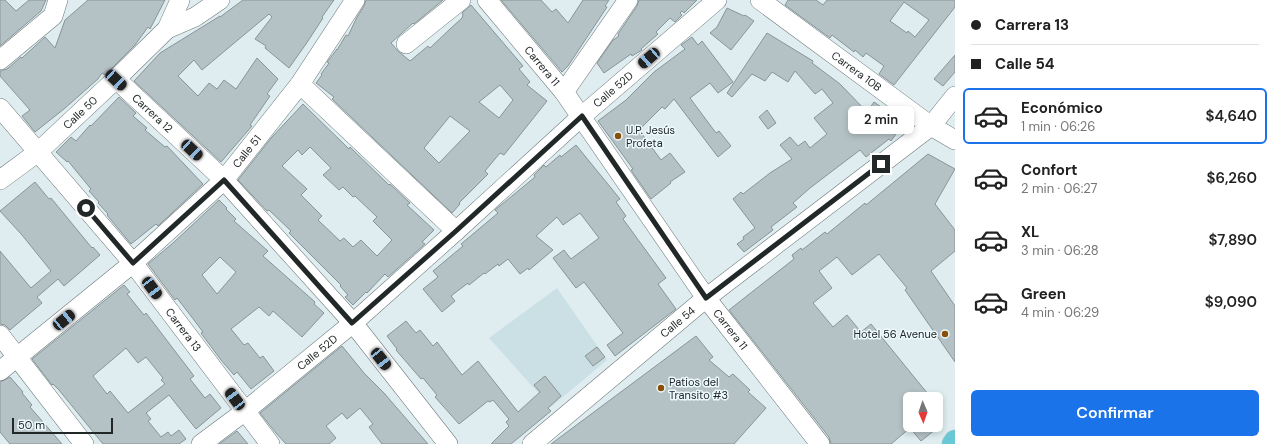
<!DOCTYPE html>
<html lang="es">
<meta charset="utf-8">
<style>
:root{--surface:#fff;--page:#f6f6f6;--text:#222;--muted:#767676;--line:#e0e0e0;--accent:#1a73e8}
body{margin:0;font-family:"DM Sans",sans-serif;background:var(--page);color:var(--text);height:100vh;display:flex;flex-direction:column;font-size:15px;white-space:nowrap}
*{box-sizing:border-box;margin:0}
p{font-size:13px;color:var(--muted)}
.icon{flex:none;width:22px;height:22px;fill:none;stroke:currentColor;stroke-width:2;stroke-linecap:round;stroke-linejoin:round}
.map{position:relative;flex:1;overflow:hidden}
.sheet{display:flex;flex-direction:column;background:var(--surface);width:320px}
.sheet>*{flex:none}
.hud{display:grid;align-content:center;height:88px;padding:0 16px;background:var(--surface)}
.needle{width:26px;rotate:178deg}
.controls{position:absolute;left:903px;top:392px;display:grid;gap:8px}
.controls a{display:grid;place-items:center;width:40px;height:40px;border-radius:6px;background:var(--surface);box-shadow:0 2px 6px #0003;font-size:20px}
.scale{position:absolute;left:12px;bottom:10px;width:101px;box-sizing:border-box;padding-left:4px;border:2px solid #222728;border-top:0;font-size:11px;line-height:14px;white-space:nowrap;color:#222728;-webkit-text-stroke:3px #edfafd;paint-order:stroke}
.end{position:absolute;width:18px;height:18px;margin:-9px;border:5px solid #222728;background:#fff;box-shadow:0 0 0 2px #fff}
.from{border-radius:50%}
.bubble{position:absolute;height:28px;border-radius:6px;background:var(--surface);box-shadow:0 2px 6px #0003;font-size:13px;font-weight:600;line-height:28px;text-align:center}
.car{position:absolute;width:12px;height:24px;margin:-12px -6px;border-radius:5px;box-shadow:0 0 3px 1px #0007;background:linear-gradient(#222 24%,#8ab4d8 0 40%,#222 0 76%,#8ab4d8 0 86%,#222 0)}
.hud b{display:flex;align-items:center;gap:14px;height:38px;font-size:15px}
.hud b+b{border-top:1px solid var(--line)}
.hud i{width:10px;height:10px;background:var(--text)}
ul{padding:0;list-style:none}
li{display:flex;align-items:center;gap:12px;height:56px;margin:0 8px 6px;padding:0 8px;border:2px solid transparent;border-radius:6px}
li div{flex:1}
li b{display:block;font-size:15px}
li em{font-style:normal;font-weight:600}
li.selected{border-color:var(--accent)}
li>.icon{width:36px;height:36px;stroke-width:1.5}
.primary-button{display:flex;gap:8px;margin-top:auto;padding:8px 16px}
.primary-button a{flex:1;height:46px;border-radius:6px;background:var(--accent);color:#fff;font-size:16px;font-weight:600;line-height:46px;text-align:center}
main{display:flex;flex:1;min-height:0}
.map>svg:first-child{display:block}
</style>
<main>
<div class="map">
<svg width="955" height="444" viewBox="0 0 955 444">
<rect width="100%" height="100%" fill="#dfedf0"/>
<!-- built -->
<path fill="#cae0e5" d="M557,288L607,360L551,407L489,338Z"/>
<!-- building -->
<g fill="#b5c2c5" stroke="#889598" fill-rule="evenodd">
<path d="M0,0H5L16,11L29,0H46L41,11L0,46Z"/>
<path d="M88,0H165L150,29L148,27L135,45L105,75L102,73L98,79L64,109L35,132L22,116L30,110L0,76V71L7,69L21,57L22,58L45,37L55,48L65,20Z"/>
<path d="M243,0H334L322,17L323,18L306,44L289,68L265,48L266,46L255,39L272,17L269,14L202,70L194,60L178,76L198,96L209,83L217,89L224,80L236,89L257,58L278,79L267,94L270,96L250,125L252,126L221,162L134,81L160,53L220,16V17Z"/>
<path d="M366,0H443L414,24L413,23L391,43L398,51L410,61L428,46L430,48L450,29L462,18L463,15L462,13L471,5L523,66L519,69L530,82L527,85L547,101L504,155L500,153L485,171L488,174L459,203L460,204L452,213L332,99L334,97L316,83L322,75L321,74L329,63L327,62L331,57L337,49V50L346,35L348,36L357,17L364,6ZM500,85L513,100L499,118L479,102ZM450,116L470,131L439,163L424,148Z"/>
<path d="M501,0H541L552,12L556,9L568,23L583,0H609L605,6L607,7L568,66L562,72Z"/>
<path d="M639,0H697L684,13L682,11L680,13L682,15L675,22L670,18L656,32L658,34L641,49L642,50L632,56L631,54L604,73L597,63L613,40L619,36L618,34L637,6Z"/>
<path d="M788,0H816L823,5L827,0H955V7L894,85L879,74L884,66L866,53L863,57L855,50L854,52L832,35L830,38L785,5ZM904,2L929,20L915,37L908,31L907,33L890,21Z"/>
<path d="M727,8L744,16L745,15L754,21L731,50L710,33L717,27Z"/>
<path d="M767,33L813,61L812,63L840,84L867,112L874,102L907,125L901,133L898,131L891,141L889,139L866,157L860,150L810,188L793,203L797,207L771,227L773,230L744,252L737,244L744,239L743,237L755,228L733,199L741,192L743,194L770,173L792,159L780,145L790,137L798,146L805,141L810,148L827,134L814,118L833,103L822,89L815,94L795,71L788,82L772,72L765,81L752,74L732,97L727,93Z"/>
<path d="M692,37L698,45L702,41L733,82L718,93L710,83L690,98L716,133L719,131L731,146L718,157L674,99L665,109L662,107L639,130L661,160L670,153L685,172L670,182L671,183L651,199L631,170L633,169L598,121L626,100L654,72L685,49L681,45Z"/>
<path d="M955,55V72L943,86L934,79Z"/>
<path d="M119,97L136,113L133,116L147,128L145,130L165,147L167,146L203,184L158,226L156,224L131,244L107,215L108,214L98,203L99,202L89,191L91,189L68,161L67,162L56,152L71,137L76,141L90,125L91,126Z"/>
<path d="M303,104L349,149L350,147L389,185L390,184L410,203L407,205L434,230L422,242L425,244L388,277L385,274L367,293L366,292L353,305L345,297L348,295L340,286L341,285L289,233L291,231L269,210L267,211L238,180L272,137ZM310,147L331,168L323,175L339,190L343,187L353,197L355,196L377,217L373,221L392,240L377,256L361,240L353,247L344,238L340,241L318,220L322,216L301,195L307,189L282,166L298,150L302,155Z"/>
<path d="M767,110L776,123L768,129L759,117Z"/>
<path d="M576,145L620,199L616,202L626,216L623,219L666,278L658,284L676,309L615,356L607,345L623,333L584,282L576,288L553,258L564,250L571,259L599,238L580,213L563,225L557,217L536,236L553,250L529,270L528,268L520,274L508,259L499,266L498,264L485,274L484,273L469,285L468,283L451,296L455,301L442,312L423,289L438,277L433,271L463,246L461,244L498,213L495,210L535,177L534,175L544,165L546,167L560,155L561,157Z"/>
<path d="M928,154L955,169L935,204L955,230V251L931,271L955,306V362L905,290L907,288L879,254L852,275L837,257L819,271L832,288L813,303L833,327L847,315L861,332L871,324L932,399H910V425H941L921,441L910,428L891,444H831L829,437L729,310L794,259L792,255L801,248L802,250L825,232L827,234L865,203L866,205Z"/>
<path d="M35,182L49,199L51,198L92,248L93,247L100,255L64,286L58,279L37,297L42,303L10,330L5,325L0,324V251L31,288L51,271L22,235L0,211Z"/>
<path d="M219,200L227,208L226,209L236,219L234,221L268,251L263,256L315,302L314,304L324,313L302,337L273,311L269,316L259,307L231,329L244,345L248,343L260,358L263,356L274,371L251,389L237,372L234,375L221,360L201,333L203,332L191,316L177,298L175,300L148,264L173,243ZM220,257L236,272L217,294L202,275Z"/>
<path d="M124,285L130,292L127,294L144,315L146,313L194,376L190,379L205,398L210,394L221,408L196,429L169,395L146,413L151,419L148,421L161,437L168,432L171,436L179,430L186,439L179,444H103L59,390L53,384L52,385L32,359ZM126,348L138,363L146,357L163,378L161,380L165,384L128,413L110,391L107,394L93,376Z"/>
<path d="M406,321L416,333L420,330L433,346L437,342L462,375L478,361L518,412L540,392L534,385L545,376L561,396L548,408L551,411L511,444H491L509,426L506,422L509,419L493,400L490,402L488,401L459,424L435,397L437,395L423,378L421,379L396,350L397,349L387,336Z"/>
<path d="M696,336L713,357L709,360L729,377L733,374L750,390L748,392L766,408L734,444H551Z"/>
<path d="M342,346L364,373L384,393L428,444H382L369,427L373,424L360,408L347,419L342,413L326,426L336,438L329,444H286L276,433L260,413Z"/>
<path d="M597,347L605,357L593,366L585,356Z"/>
<path d="M10,377L23,392L22,393L32,405L30,407L62,444H10L0,432V382Z"/>
<path d="M237,431L248,444H219Z"/>
</g>
<g fill="none" stroke-linecap="round" stroke-linejoin="round">
<defs>
<g id="minor">
<path id="s1" d="M487,0L564,92L706,298L820,444"/>
<path id="s2" d="M760,0L931,126L955,140"/>
<path d="M167,29L195,17L220,0"/>
<path d="M406,44L461,0"/>
<path d="M0,60L53,16L58,0"/>
<path id="s3" d="M116,79L224,180L353,323L448,444"/>
<path d="M300,84L456,231"/>
<path d="M564,92L628,0"/>
<path id="s4" d="M0,108L133,263L270,444"/>
<path id="s5" d="M0,180L38,152L116,79L167,29L180,0"/>
<path d="M0,335L84,444"/>
<path id="s6" d="M0,371L133,263L224,180L300,84L355,0"/>
<path id="s7" d="M201,444L244,412L353,323L456,231L582,116L717,0"/>
<path id="s8" d="M532,444L706,298L931,126L955,96"/>
</g>
<path id="major" d="M953,444L955,441"/>
</defs>
<!-- minor casing -->
<use href="#minor" stroke="#6c787b" stroke-width="20"/>
<!-- major casing -->
<use href="#major" stroke="#cacbcb" stroke-width="23"/>
<!-- minor -->
<use href="#minor" stroke="#fff" stroke-width="19"/>
<!-- major -->
<use href="#major" stroke="#68c8d6" stroke-width="22"/>
</g>
<g fill="none" stroke-linecap="round" stroke-linejoin="round">
<!-- route -->
<path stroke="#222728" stroke-width="5" d="M86,208L133,263L224,180L352,323L456,231L582,116L706,298L881,164"/>
</g>
<!-- markers -->
<g fill="#894e09" stroke="#edfafd" stroke-width="1.5">
<circle cx="618" cy="136" r="4"/>
<circle cx="945" cy="334" r="4"/>
<circle cx="661" cy="388" r="4"/>
</g>
<g text-anchor="middle" dominant-baseline="central" stroke-width="3" stroke-linejoin="round" paint-order="stroke">
<!-- street labels -->
<g font-size="11" fill="#222728" stroke="#edfafd">
<text stroke="none"><textPath href="#s1" startOffset="86">Carrera 11</textPath></text>
<text stroke="none"><textPath href="#s2" startOffset="120">Carrera 10B</textPath></text>
<text stroke="none"><textPath href="#s7" startOffset="544">Calle 52D</textPath></text>
<text stroke="none"><textPath href="#s5" startOffset="105">Calle 50</textPath></text>
<text stroke="none"><textPath href="#s3" startOffset="50">Carrera 12</textPath></text>
<text stroke="none"><textPath href="#s6" startOffset="331">Calle 51</textPath></text>
<text stroke="none"><textPath href="#s8" startOffset="190">Calle 54</textPath></text>
<text stroke="none"><textPath href="#s1" startOffset="410">Carrera 11</textPath></text>
<text stroke="none"><textPath href="#s4" startOffset="288">Carrera 13</textPath></text>
<text stroke="none"><textPath href="#s7" startOffset="148">Calle 52D</textPath></text>
</g>
<!-- poi labels -->
<g font-size="11" fill="#222728" stroke="#edfafd" text-anchor="start">
<text x="626" y="130">U.P. Jesús<tspan x="626" dy="13">Profeta</tspan></text>
<text x="937" y="334" text-anchor="end">Hotel 56 Avenue</text>
<text x="669" y="382">Patios del<tspan x="669" dy="13">Transito #3</tspan></text>
</g>
</g>
</svg>
<div class="controls">
<a><svg class="needle" viewBox="-14 -14 28 28"><path d="M0-13l5 13h-10z" fill="#e53935"/><path d="M0 13l5-13h-10z" fill="#767676"/></svg></a>
</div>
<div class="scale">50 m</div>
<i class="end from" style="left:86px;top:208px"></i>
<i class="end" style="left:881px;top:164px"></i>
<div class="bubble" style="left:848px;top:106px;width:66px">2 min</div>
<i class="car" style="left:649px;top:58px;rotate:229deg"></i>
<i class="car" style="left:116px;top:80px;rotate:133deg"></i>
<i class="car" style="left:192px;top:150px;rotate:133deg"></i>
<i class="car" style="left:152px;top:288px;rotate:143deg"></i>
<i class="car" style="left:64px;top:320px;rotate:51deg"></i>
<i class="car" style="left:381px;top:359px;rotate:142deg"></i>
<i class="car" style="left:235px;top:399px;rotate:323deg"></i>
</div>
<section class="sheet">
<div class="hud">
<b><i class="from"></i>Carrera 13</b>
<b><i></i>Calle 54</b>
</div>
<ul>
<li class="selected"><svg class="icon" aria-label="car" viewBox="0 0 24 24"><path d="M5 17H2v-5l4-1 3-4h7l3 4 3 1v5h-3M9 17h6M6 11h13"/><circle cx="7" cy="17" r="2"/><circle cx="17" cy="17" r="2"/></svg><div><b>Económico</b><p>1 min · 06:26</p></div><em>$4,640</em></li>
<li><svg class="icon" aria-label="car" viewBox="0 0 24 24"><path d="M5 17H2v-5l4-1 3-4h7l3 4 3 1v5h-3M9 17h6M6 11h13"/><circle cx="7" cy="17" r="2"/><circle cx="17" cy="17" r="2"/></svg><div><b>Confort</b><p>2 min · 06:27</p></div><em>$6,260</em></li>
<li><svg class="icon" aria-label="car" viewBox="0 0 24 24"><path d="M5 17H2v-5l4-1 3-4h7l3 4 3 1v5h-3M9 17h6M6 11h13"/><circle cx="7" cy="17" r="2"/><circle cx="17" cy="17" r="2"/></svg><div><b>XL</b><p>3 min · 06:28</p></div><em>$7,890</em></li>
<li><svg class="icon" aria-label="car" viewBox="0 0 24 24"><path d="M5 17H2v-5l4-1 3-4h7l3 4 3 1v5h-3M9 17h6M6 11h13"/><circle cx="7" cy="17" r="2"/><circle cx="17" cy="17" r="2"/></svg><div><b>Green</b><p>4 min · 06:29</p></div><em>$9,090</em></li>
</ul>
<div class="primary-button"><a>Confirmar</a></div>
</section>
</main>
